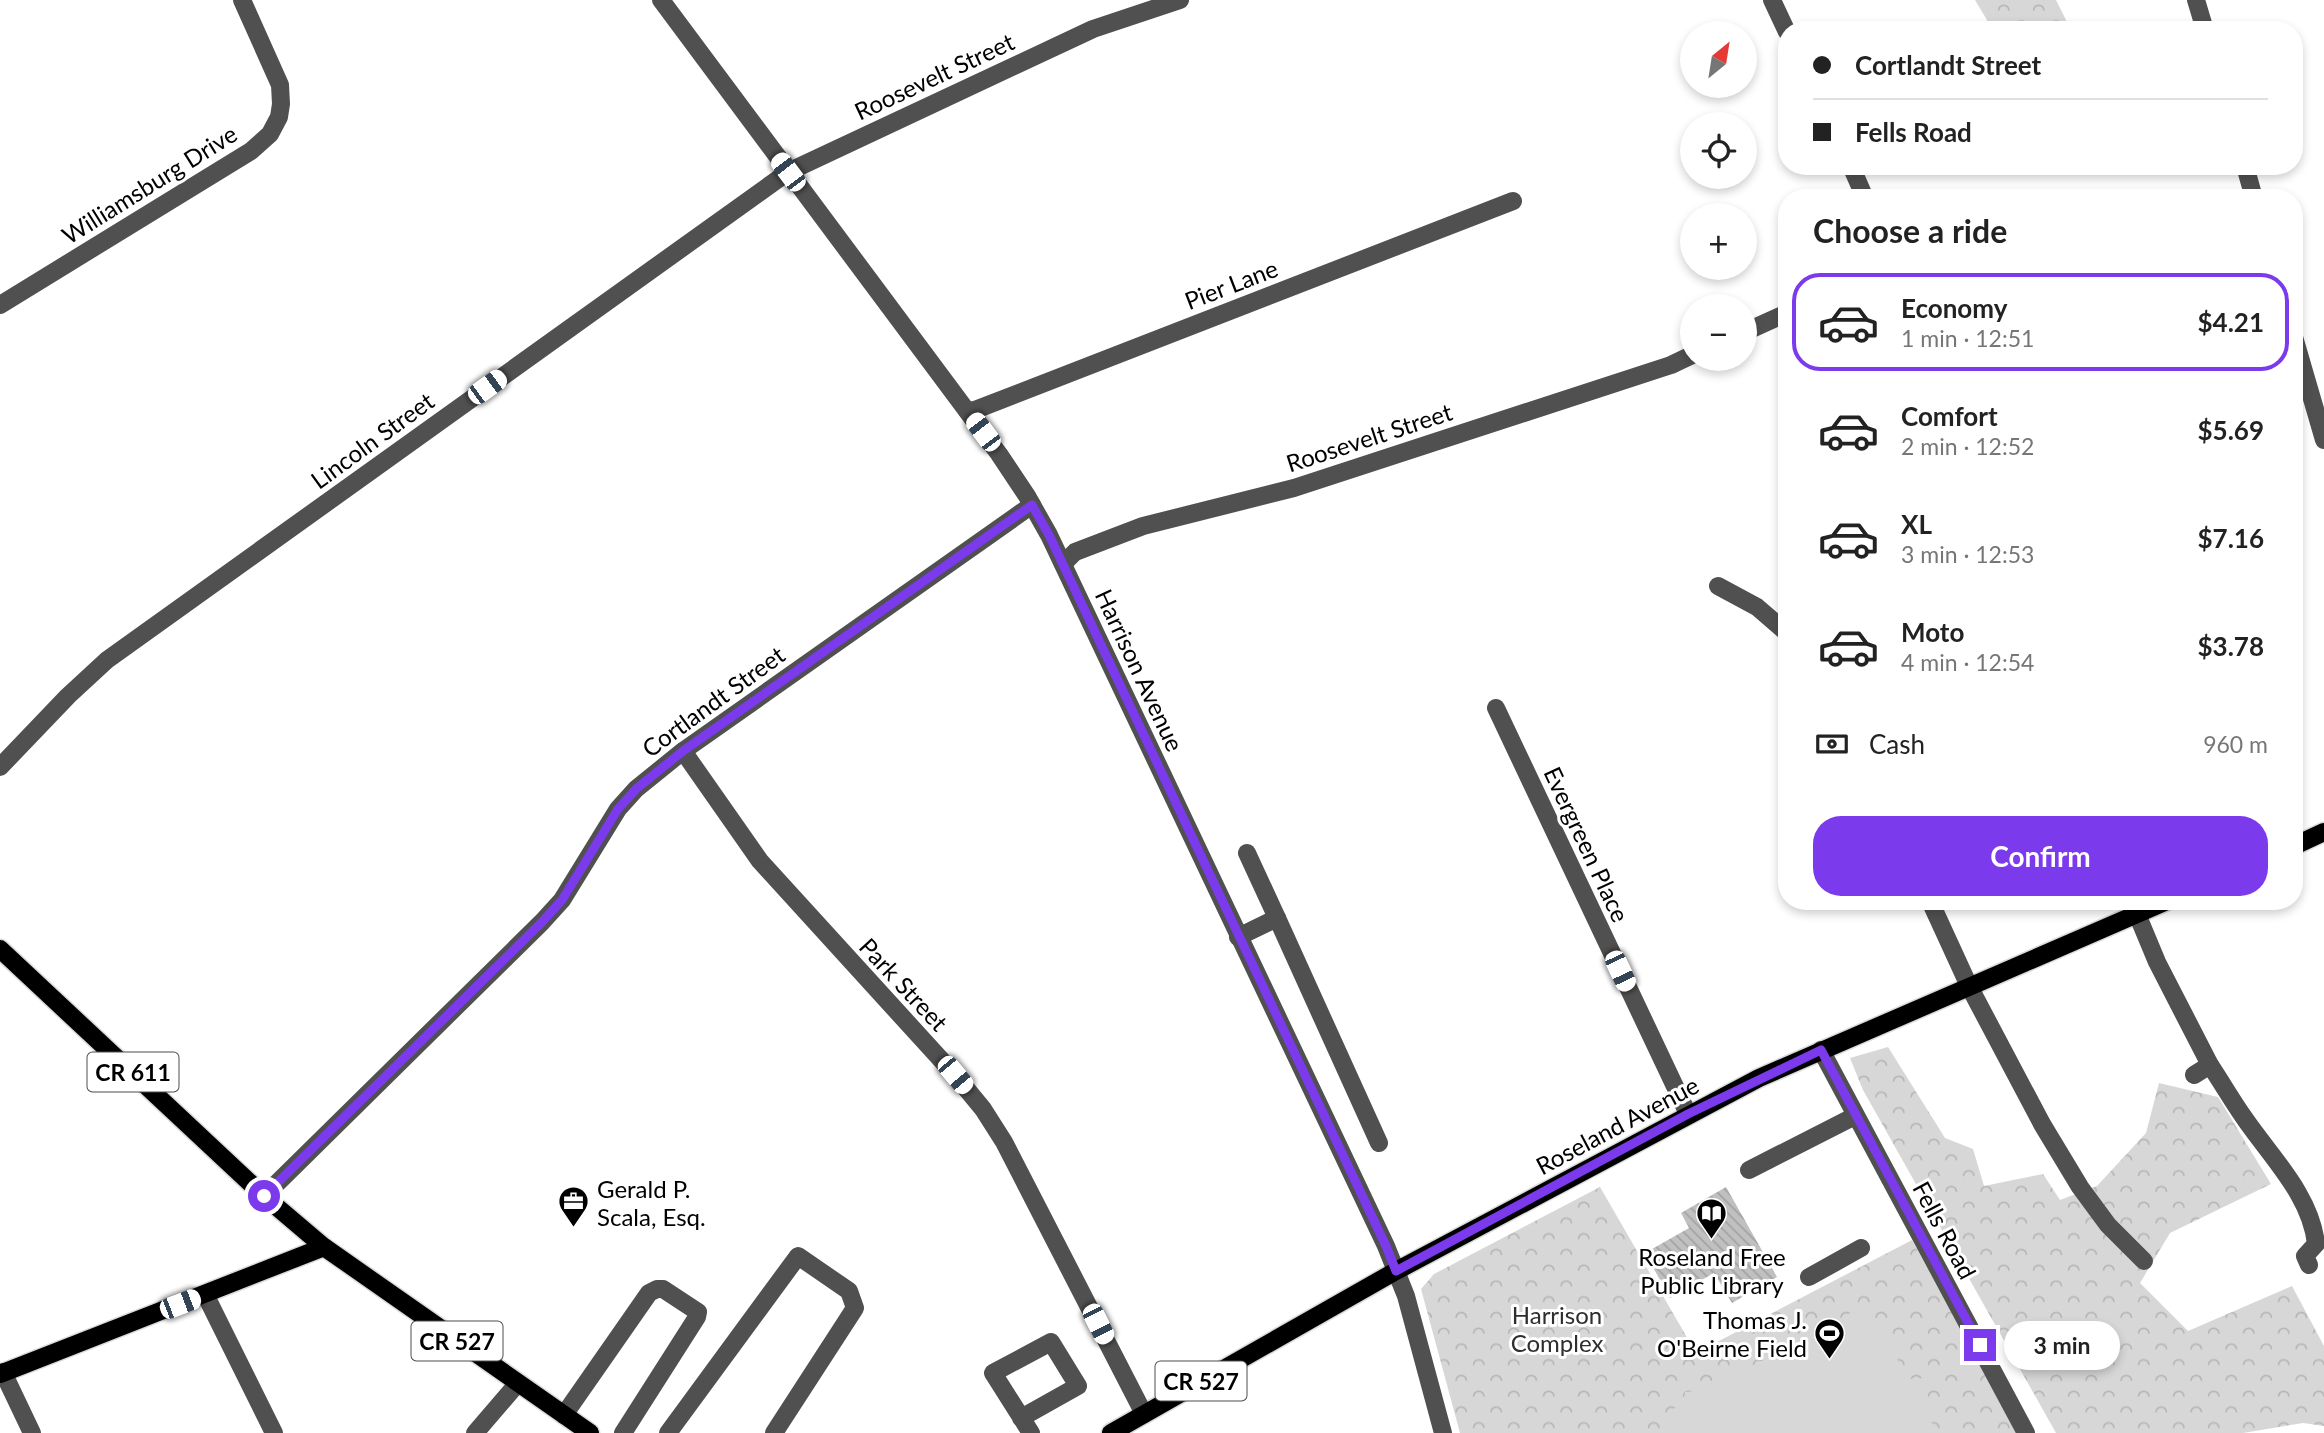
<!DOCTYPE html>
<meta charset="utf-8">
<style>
:root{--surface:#fff;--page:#f6f6f6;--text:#222;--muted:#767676;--line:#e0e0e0;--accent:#7c3aed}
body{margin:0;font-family:Lato,sans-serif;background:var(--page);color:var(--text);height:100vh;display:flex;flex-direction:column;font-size:26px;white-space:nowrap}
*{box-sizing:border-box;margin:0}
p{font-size:23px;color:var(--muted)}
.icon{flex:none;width:38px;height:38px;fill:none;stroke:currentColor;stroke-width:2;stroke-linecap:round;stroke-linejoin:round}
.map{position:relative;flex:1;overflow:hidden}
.panel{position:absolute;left:1778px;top:189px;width:525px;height:721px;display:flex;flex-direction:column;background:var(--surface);border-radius:28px;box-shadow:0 4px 10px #0003}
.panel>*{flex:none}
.hud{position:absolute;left:1778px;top:21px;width:525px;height:154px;border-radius:28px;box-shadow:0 4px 10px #0003;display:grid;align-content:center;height:154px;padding:0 35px;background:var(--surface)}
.needle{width:46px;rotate:30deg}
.controls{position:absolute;left:1680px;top:21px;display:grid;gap:14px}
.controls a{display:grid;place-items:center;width:77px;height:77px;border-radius:50%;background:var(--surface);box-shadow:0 4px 10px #0003;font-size:35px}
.end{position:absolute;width:32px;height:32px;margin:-16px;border:9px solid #7c3aed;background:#fff;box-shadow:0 0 0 4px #fff}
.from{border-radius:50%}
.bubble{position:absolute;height:49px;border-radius:24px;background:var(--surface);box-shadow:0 4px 10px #0003;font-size:23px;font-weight:700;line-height:49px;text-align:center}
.car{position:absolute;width:21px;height:42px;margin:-21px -10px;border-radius:9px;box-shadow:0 0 5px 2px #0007;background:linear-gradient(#fff 24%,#345 0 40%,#fff 0 76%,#345 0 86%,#fff 0)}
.hud b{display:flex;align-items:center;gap:24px;height:66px;font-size:26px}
.hud b+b{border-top:2px solid var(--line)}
.hud i{width:18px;height:18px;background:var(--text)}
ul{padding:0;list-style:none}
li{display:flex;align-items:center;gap:21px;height:98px;margin:0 14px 10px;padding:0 21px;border:4px solid transparent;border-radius:28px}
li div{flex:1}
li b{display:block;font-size:26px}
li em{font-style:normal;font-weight:700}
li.on{border-color:var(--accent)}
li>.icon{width:63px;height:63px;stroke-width:1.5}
h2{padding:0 35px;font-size:32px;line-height:84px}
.pay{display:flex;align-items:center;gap:18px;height:77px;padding:0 35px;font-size:26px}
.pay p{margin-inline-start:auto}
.cta{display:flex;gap:14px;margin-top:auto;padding:14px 35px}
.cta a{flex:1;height:80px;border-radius:28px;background:var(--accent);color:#fff;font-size:28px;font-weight:700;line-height:80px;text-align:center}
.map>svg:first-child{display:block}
</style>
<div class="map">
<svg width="2324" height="1433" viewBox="0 0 2324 1433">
<defs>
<pattern id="forest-crowns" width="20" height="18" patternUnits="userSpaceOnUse" patternTransform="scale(1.75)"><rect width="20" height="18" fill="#d7d7d7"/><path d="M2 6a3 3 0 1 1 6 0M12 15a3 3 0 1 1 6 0" fill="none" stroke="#b7b7b7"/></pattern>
<pattern id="building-back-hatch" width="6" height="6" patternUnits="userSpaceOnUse" patternTransform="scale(1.75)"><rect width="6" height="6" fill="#c0c0c0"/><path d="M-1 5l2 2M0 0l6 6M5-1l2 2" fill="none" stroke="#a3a3a3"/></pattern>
</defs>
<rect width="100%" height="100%" fill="#fff"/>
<!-- forest -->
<g fill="url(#forest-crowns)">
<path d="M1975,0H2056L2071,30H1993Z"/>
<path d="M1888,1047L1945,1138L1973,1149L1984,1186L2043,1174L2060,1200L2097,1186L2146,1133L2159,1083L2218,1097L2271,1184L2170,1233L2140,1283L2188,1331L2292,1286L2324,1346V1426L2303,1423L2243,1433H2056L1863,1090L1850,1058Z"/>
<path d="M1600,1187L1696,1353L1912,1240L2018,1433H1460L1421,1289L1434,1274Z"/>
</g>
<!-- pitch -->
<path fill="#d7d7d7" d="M1867,1304L1908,1379L1924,1378L1929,1418L1938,1433H1671L1660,1416L1684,1403L1685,1392L1708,1390Z"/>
<!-- building -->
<path fill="url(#building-back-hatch)" d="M1726,1187L1777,1277L1732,1303L1714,1273L1670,1298L1645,1253L1689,1228L1681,1213Z"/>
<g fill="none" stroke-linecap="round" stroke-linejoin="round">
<defs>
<g id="major">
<path d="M2294,846L2324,832"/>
<path d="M0,949L264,1196L324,1247L590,1433"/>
<path d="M0,1374L324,1247"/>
<path d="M1111,1433L1396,1271L1759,1078L2167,901"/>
</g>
</defs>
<!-- major casing -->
<use href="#major" stroke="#dbdbdb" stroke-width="21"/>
<!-- minor -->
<g stroke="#505050" stroke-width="18">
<path d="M661,0L999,454L1027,496L1049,535L1386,1246L1406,1296L1443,1433"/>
<path d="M1772,0L1787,32"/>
<path d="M2196,0L2205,30"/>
<path d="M1851,166L1865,198"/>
<path d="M2245,166L2254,198"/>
<path d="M0,305L251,151L270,134L279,117L281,104L280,85L242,0"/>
<path d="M1745,332L1787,313"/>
<path d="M2294,337L2324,440"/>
<path d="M967,411L975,410L1513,201"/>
<path d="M1063,564L1075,552L1143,526L1294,488L1671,365L1692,355"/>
<path d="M1718,586L1757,607L1787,633"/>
<path d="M1496,708L1688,1114"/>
<path d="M683,751L760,861L955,1075L983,1109L1004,1142L1144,1414"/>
<path d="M0,767L68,696L107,660L788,172L1093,29L1180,0"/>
<path d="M1247,853L1277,918"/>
<path d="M1930,901L1969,986L2042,1124L2080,1187L2108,1225L2144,1261"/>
<path d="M2137,914L2157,962L2210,1065L2194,1075"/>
<path d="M1238,937L1277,918L1379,1143"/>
<path d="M1821,1050L2026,1433"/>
<path d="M2210,1065C2222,1083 2233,1102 2245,1119C2272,1158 2311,1196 2316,1244L2305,1256L2309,1265"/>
<path d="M1749,1170L1855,1116"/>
<path d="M264,1196L542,922L562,900L618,809L636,789L683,751L1032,505"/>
<path d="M1809,1277L1861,1248"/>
<path d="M205,1294L274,1433"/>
<path d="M3,1372L32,1433"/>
<path d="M564,1415L649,1293L657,1289H663L698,1312L697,1317L623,1433"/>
<path d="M1021,1418L1078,1386L1051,1342L993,1373L1031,1433"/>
<path d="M475,1433L518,1383"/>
<path d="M668,1433L798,1256L849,1291L855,1308L774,1433"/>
</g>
<!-- major -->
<use href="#major" stroke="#000" stroke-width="18"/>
</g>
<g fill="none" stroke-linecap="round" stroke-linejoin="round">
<!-- route -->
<path stroke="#7c3aed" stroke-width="9" d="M264,1196L542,922L562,900L618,809L636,789L683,751L1032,505L1049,535L1386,1246L1396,1271L1688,1114L1821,1050L1980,1345"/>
</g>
<!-- icons -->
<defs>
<symbol id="office-pin" viewBox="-11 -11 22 30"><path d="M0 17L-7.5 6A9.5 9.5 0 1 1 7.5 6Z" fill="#000" stroke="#fff"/><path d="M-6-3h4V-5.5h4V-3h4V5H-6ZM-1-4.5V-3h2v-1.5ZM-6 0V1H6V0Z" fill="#fff"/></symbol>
<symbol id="library-pin" viewBox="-11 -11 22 30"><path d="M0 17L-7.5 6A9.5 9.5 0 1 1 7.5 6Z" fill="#000" stroke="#fff"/><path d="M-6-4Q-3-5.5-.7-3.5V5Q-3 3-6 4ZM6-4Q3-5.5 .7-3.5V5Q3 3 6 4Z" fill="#fff"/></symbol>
<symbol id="stadium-pin" viewBox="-11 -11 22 30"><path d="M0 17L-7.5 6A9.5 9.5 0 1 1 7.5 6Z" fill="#000" stroke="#fff"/><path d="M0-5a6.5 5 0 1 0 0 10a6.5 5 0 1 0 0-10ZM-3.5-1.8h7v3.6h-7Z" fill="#fff"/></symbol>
</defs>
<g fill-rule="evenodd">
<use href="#office-pin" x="556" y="1184" width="35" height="47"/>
<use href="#library-pin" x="1694" y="1196" width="35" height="47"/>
<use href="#stadium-pin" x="1812" y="1316" width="35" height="47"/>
</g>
<g text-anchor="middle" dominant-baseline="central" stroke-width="6" stroke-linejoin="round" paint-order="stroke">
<!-- shield labels -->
<g fill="#fff" stroke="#4c4c4c" stroke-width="2">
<rect x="87.5" y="1052.5" width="91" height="39" rx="5"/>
<rect x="411.5" y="1321.5" width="91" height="39" rx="5"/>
<rect x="1155.5" y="1361.5" width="91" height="39" rx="5"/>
</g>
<g font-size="23" font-weight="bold" fill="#000">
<text x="133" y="1072">CR 611</text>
<text x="457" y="1341">CR 527</text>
<text x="1201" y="1381">CR 527</text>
</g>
<!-- street labels -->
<g font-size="24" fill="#000" stroke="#fff">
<text transform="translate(934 76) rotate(-25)">Roosevelt Street</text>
<text transform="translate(149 184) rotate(-32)">Williamsburg Drive</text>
<text transform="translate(1231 284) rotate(-21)">Pier Lane</text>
<text transform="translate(1369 437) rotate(-18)">Roosevelt Street</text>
<text transform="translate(372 440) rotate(-36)">Lincoln Street</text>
<text transform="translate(1140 670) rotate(65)">Harrison Avenue</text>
<text transform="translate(713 701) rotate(-36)">Cortlandt Street</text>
<text transform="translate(1587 844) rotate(65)">Evergreen Place</text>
<text transform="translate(904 984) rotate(47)">Park Street</text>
<text transform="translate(1617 1125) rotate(-28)">Roseland Avenue</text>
<text transform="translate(1945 1230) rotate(62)">Fells Road</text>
</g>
<!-- poi labels -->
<g font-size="24" fill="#000" stroke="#fff" text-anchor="start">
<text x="597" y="1188">Gerald P.<tspan x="597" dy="28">Scala, Esq.</tspan></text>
<text x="1712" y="1256" text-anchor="middle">Roseland Free<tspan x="1712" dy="28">Public Library</tspan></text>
<text x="1807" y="1319" text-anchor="end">Thomas J.<tspan x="1807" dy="28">O'Beirne Field</tspan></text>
</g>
<!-- park labels -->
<g font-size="24" fill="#2e2e2e" stroke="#fff">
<text x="1557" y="1314">Harrison<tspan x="1557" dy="28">Complex</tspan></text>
</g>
</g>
</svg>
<div class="controls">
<a><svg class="needle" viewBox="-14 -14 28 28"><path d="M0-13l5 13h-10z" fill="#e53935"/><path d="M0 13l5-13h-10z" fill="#767676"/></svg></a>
<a><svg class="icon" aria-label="locate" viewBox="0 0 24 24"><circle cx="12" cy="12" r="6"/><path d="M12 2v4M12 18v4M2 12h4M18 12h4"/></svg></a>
<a>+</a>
<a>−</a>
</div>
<i class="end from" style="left:264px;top:1196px"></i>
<i class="end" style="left:1980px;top:1345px"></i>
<div class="bubble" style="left:2004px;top:1321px;width:116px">3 min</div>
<i class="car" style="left:788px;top:172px;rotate:323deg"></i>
<i class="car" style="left:487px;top:387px;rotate:54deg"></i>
<i class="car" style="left:983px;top:432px;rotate:323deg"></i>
<i class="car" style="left:1620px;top:971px;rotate:155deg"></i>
<i class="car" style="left:955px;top:1075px;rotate:140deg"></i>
<i class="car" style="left:180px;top:1304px;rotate:69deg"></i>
<i class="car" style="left:1098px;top:1324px;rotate:153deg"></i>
<div class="hud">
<b><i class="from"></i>Cortlandt Street</b>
<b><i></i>Fells Road</b>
</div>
<section class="panel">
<h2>Choose a ride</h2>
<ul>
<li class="on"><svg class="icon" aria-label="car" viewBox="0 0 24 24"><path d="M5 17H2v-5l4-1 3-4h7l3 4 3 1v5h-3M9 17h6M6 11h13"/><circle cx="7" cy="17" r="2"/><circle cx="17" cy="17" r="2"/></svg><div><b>Economy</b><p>1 min · 12:51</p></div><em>$4.21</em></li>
<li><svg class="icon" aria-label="car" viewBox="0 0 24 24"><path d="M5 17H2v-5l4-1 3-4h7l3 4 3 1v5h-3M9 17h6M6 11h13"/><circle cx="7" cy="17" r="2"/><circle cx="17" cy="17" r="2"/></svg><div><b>Comfort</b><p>2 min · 12:52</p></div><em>$5.69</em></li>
<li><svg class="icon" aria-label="car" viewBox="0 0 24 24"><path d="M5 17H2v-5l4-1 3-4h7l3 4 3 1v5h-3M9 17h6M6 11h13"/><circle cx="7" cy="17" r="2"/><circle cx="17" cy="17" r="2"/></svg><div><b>XL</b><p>3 min · 12:53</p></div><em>$7.16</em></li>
<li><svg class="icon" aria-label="car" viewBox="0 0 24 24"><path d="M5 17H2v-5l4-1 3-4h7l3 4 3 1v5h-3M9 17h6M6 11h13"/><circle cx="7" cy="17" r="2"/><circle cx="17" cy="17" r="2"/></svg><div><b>Moto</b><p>4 min · 12:54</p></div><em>$3.78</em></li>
</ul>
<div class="pay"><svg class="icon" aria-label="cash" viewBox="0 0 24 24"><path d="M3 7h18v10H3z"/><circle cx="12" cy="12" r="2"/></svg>Cash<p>960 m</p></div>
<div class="cta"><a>Confirm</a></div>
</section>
</div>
